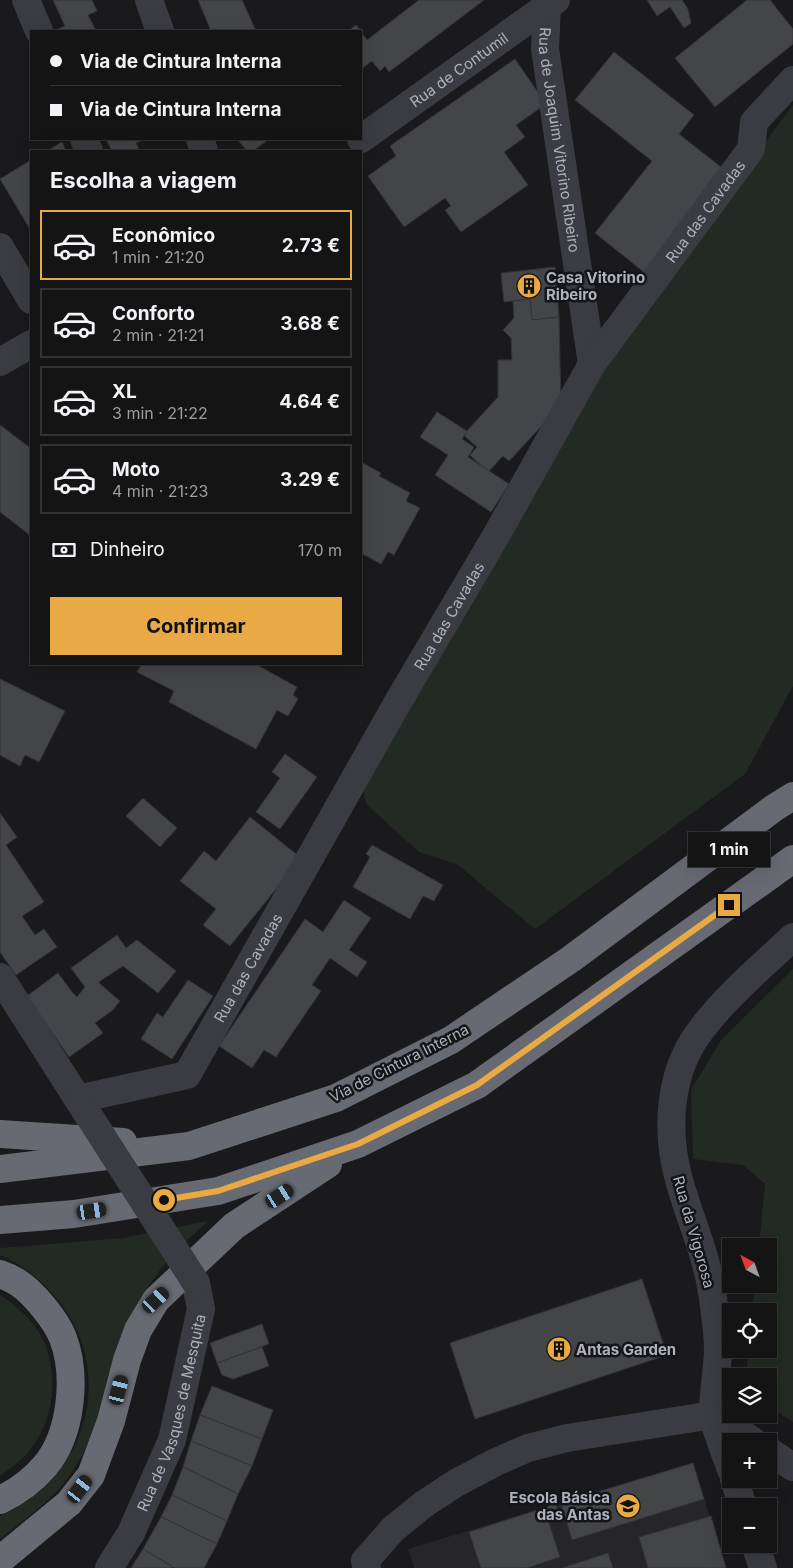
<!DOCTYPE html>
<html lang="pt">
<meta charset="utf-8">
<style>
:root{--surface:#141415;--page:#1d1d1e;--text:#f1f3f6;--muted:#9d9ea0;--line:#333334;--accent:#e9aa45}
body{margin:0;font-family:Inter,sans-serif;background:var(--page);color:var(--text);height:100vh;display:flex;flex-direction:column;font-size:19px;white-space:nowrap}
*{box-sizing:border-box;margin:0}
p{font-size:16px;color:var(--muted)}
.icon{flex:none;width:28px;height:28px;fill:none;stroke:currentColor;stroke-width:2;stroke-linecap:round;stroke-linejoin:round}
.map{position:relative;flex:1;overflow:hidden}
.details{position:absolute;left:30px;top:150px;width:332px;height:515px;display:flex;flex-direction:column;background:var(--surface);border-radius:0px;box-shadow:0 5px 20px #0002,0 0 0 1px var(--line)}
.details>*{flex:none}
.banner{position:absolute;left:30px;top:30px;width:332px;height:110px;border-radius:0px;box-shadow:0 5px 20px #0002,0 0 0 1px var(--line);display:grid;align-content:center;height:110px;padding:0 20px;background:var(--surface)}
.needle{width:32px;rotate:319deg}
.buttons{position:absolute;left:722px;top:1238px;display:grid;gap:10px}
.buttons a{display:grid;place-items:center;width:55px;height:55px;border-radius:0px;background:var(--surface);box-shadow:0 5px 20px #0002,0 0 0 1px var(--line);font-size:25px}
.end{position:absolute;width:22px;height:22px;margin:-11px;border:6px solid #e9aa45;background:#111;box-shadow:0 0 0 2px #111}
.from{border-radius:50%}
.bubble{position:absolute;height:35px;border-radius:0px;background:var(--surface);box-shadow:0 5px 20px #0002,0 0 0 1px var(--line);font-size:16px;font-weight:700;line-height:35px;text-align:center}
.car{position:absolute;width:15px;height:30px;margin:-15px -8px;border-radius:6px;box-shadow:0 0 4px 1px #0007;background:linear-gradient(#222 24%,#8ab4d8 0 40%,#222 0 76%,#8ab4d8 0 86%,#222 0)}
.banner b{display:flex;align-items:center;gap:18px;height:48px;font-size:19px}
.banner b+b{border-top:1px solid var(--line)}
.banner i{width:12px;height:12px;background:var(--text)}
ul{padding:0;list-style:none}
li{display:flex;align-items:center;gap:15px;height:70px;margin:0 10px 8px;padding:0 10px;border:2px solid var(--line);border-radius:0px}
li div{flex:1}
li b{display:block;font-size:19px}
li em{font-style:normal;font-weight:700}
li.selected{border-color:var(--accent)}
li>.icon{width:45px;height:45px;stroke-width:1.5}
h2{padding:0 20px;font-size:22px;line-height:60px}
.pay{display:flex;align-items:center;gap:12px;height:55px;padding:0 20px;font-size:19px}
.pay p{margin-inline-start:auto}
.action{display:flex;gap:10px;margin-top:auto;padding:10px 20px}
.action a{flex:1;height:58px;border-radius:0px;background:var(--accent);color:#111;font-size:20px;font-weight:700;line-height:58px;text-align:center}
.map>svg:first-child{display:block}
</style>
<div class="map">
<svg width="793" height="1568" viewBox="0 0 793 1568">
<rect width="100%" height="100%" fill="#1a1a1c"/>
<!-- built -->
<path fill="#262629" d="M693,1463L726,1568H414L408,1549Z"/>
<!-- green -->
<g fill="#222a23">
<path d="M793,105V686L745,774L535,929L457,864L419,852L366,804L361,778L599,368L687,246Z"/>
<path d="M793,969V1422L769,1407V1376H748L746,1371L749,1349H769V1311H752L755,1284H769V1246H759L765,1184L743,1165L693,1159L691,1090L721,1040Z"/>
<path d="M207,1221V1223C159,1261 129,1308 111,1366C105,1383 103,1400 98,1417C92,1437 83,1455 72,1472C55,1499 24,1519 0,1539V1516C90,1478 119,1366 52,1293C37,1277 20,1263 0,1255V1248L123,1238Z"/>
<path d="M0,1295C21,1308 41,1328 48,1353C61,1400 44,1451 0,1475Z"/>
</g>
<!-- building -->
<g fill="#444549" stroke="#343438">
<path d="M53,0H92L97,11L88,15L96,31H57L56,30L65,26Z"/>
<path d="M198,0H242L256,31H211Z"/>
<path d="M419,0H484L389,72L385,66L380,71L372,61L361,69V32L367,40Z"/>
<path d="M647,0H682L688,9L691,23L684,28L670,7L657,16Z"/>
<path d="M747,0H770L793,29V44L715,107L675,58Z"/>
<path d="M356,25L361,31H348Z"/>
<path d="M614,52L694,115L679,134L726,171L645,273L595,233L652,161L575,100Z"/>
<path d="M515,59L546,104L516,125L525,137L504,152L528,185L461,232L445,210L451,206L445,198L404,227L368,176L396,156L390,146Z"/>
<path d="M106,139H144L136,143L140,151H112Z"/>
<path d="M237,139H269L253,151H247Z"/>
<path d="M62,142L66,151H47Z"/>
<path d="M31,160V231L0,179Z"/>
<path d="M555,267L559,317L532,320L530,299L504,302L501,273Z"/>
<path d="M530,299L532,320L559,317L561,405L509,461L503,456L488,472L470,455L477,447L460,432H466L498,397V360H512L511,338L503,330L514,318L513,301Z"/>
<path d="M437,412L467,431L462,439L474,447L468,457L509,484L491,512L435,475L448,455L420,437Z"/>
<path d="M0,425L29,447L31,444V536L0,512Z"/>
<path d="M361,462L381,473L379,476L410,493L406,501L420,508L394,555L388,552L381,564L361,553Z"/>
<path d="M142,664H255L297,687L293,695L298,699L288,716L277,710L256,749L169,702L174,691L137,672Z"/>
<path d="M0,679L65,711L39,762L25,755L20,766L0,755Z"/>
<path d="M285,754L317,777L280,829L256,812L280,778L272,772Z"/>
<path d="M143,798L177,828L160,847L126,816Z"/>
<path d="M0,813L17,837L6,845L44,902L22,916L35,935L44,929L57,947L16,975L0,952Z"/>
<path d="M250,817L301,858L230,946L203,925L216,909L180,881L204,851L216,861Z"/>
<path d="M372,845L443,885L434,901L423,896L410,919L353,887L370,857L366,854Z"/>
<path d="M344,900L371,918L349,950L367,962L357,977L330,958L312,985L321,991L276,1057L264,1050L252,1068L219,1046L305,919L323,932Z"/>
<path d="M117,935L126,948L137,940L176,971L158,993L123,966L100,981L99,983L120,1001L113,1010L95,1023L103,1033L69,1057L27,996L58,973L72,992L77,997L85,987L71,968Z"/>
<path d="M188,980L213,996L172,1059L141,1039L157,1013L163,1017Z"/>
<path d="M642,1279L667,1355L475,1419L450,1343Z"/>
<path d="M262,1324L269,1344L217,1363L210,1343Z"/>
<path d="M262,1347L269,1366L233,1379L222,1375L217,1363Z"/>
<path d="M212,1386L273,1410L262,1439L200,1415Z"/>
<path d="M200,1415L262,1439L252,1466L191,1441Z"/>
<path d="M191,1441L252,1466L238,1494L183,1467Z"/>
<path d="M693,1463L704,1499L572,1540L561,1503Z"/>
<path d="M183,1467L238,1494L227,1521L172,1495Z"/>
<path d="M172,1495L227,1521L217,1544L161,1517Z"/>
<path d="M556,1504L559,1513L547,1517L560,1557L527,1568H481L469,1532Z"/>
<path d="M711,1516L726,1568H648L639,1537Z"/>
<path d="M161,1517L217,1544L204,1568H175L143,1549Z"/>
<path d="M143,1549L173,1567L172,1568H131Z"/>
<path d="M608,1553L613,1568H562Z"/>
</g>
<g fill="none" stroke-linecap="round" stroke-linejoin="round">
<!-- minor -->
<g stroke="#3b3c41" stroke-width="28">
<path d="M26,0L39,31"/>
<path d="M149,0L160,31"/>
<path id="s1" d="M546,0L547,6L545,49L592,364"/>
<path d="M84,139L89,151"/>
<path d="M200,139L204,151"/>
<path id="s2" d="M361,139L556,0"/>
<path d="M0,247L31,300"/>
<path d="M0,362L31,344"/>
<path d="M0,977L88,1115"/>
<path id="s3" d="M78,1099L187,1075L398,702L497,534L592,364L751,149L754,122L793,80"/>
<path d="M713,1415L753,1441"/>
<path d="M769,1451L793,1467"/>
<path d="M731,1470C727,1457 713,1425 713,1413C713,1393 717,1372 718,1352C718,1332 715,1312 712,1292C706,1252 688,1215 678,1176C666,1130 669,1074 698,1034C724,998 760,968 793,937"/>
<path d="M734,1479L743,1506"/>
<path d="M755,1544L763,1568"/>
<path id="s4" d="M109,1568L131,1533L172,1440L201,1309L196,1283"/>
<path d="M367,1568L365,1561L393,1529L424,1504L456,1483L496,1462L528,1448L567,1438L713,1415"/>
</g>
<!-- highway -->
<g stroke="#676a72" stroke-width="28">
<path d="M0,1134L123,1142"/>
<path d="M0,1169L189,1146L336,1098L451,1040L571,959L774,808L793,796"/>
<path d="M0,1220L74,1214L218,1191L358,1144L477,1085L793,859"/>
<path d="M0,1274C6,1276 12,1279 17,1282C33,1292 56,1320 63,1338C77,1375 72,1434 45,1466C33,1480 17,1492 0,1500"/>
<path d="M0,1560L69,1503L91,1475L111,1421L127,1360L138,1330L156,1300L234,1226L328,1164"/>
</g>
<!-- minor-bridge -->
<path stroke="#3b3c41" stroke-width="28" d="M89,1116L196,1283"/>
</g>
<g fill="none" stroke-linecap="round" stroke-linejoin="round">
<!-- route -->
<path stroke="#e9aa45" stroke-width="6" d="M164,1200L218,1191L358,1144L477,1085L729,905"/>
</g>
<!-- icons -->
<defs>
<symbol id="building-disc" viewBox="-11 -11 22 22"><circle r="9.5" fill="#e9aa45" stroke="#151517"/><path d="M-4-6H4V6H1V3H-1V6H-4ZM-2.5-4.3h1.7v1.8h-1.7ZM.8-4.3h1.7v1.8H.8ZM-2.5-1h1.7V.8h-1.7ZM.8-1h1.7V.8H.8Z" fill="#111"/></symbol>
<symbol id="school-disc" viewBox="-11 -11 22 22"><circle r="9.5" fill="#e9aa45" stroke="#151517"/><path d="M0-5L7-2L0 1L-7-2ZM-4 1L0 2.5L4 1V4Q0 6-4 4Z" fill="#111"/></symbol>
</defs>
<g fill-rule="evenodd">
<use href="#building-disc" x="515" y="272" width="28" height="28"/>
<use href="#building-disc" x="545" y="1335" width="28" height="28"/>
<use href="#school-disc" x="614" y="1492" width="28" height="28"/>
</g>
<g text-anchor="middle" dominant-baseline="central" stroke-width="5" stroke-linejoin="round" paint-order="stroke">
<!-- street labels -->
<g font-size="15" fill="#adb2bb" stroke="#151517">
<text stroke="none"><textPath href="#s2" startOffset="120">Rua de Contumil</textPath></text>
<text stroke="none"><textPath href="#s1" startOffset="141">Rua de Joaquim Vitorino Ribeiro</textPath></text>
<text stroke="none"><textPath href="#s3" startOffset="1120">Rua das Cavadas</textPath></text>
<text stroke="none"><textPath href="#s3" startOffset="640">Rua das Cavadas</textPath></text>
<text stroke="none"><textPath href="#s3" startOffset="235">Rua das Cavadas</textPath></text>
<text transform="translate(399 1063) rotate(-27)">Via de Cintura Interna</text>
<text transform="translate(694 1232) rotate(74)">Rua da Vigorosa</text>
<text stroke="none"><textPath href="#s4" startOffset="169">Rua de Vasques de Mesquita</textPath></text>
</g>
<!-- poi labels -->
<g font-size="15" font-weight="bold" fill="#adb2bb" stroke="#151517" text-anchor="start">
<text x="546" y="277">Casa Vitorino<tspan x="546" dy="17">Ribeiro</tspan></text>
<text x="576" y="1349">Antas Garden</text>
<text x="610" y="1497" text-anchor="end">Escola Básica<tspan x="610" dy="17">das Antas</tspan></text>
</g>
</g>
</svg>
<div class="buttons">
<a><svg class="needle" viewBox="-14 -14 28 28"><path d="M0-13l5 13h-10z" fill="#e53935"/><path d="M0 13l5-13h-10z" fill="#9d9ea0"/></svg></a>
<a><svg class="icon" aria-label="locate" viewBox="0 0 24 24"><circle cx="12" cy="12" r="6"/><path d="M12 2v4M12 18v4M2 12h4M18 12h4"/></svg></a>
<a><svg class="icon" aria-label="layers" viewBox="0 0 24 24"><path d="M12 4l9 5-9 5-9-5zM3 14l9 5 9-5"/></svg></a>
<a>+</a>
<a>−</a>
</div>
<i class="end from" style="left:164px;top:1200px"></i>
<i class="end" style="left:729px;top:905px"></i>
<div class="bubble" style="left:688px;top:832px;width:82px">1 min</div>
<i class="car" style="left:280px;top:1196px;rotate:57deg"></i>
<i class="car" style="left:92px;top:1211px;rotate:81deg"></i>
<i class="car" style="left:156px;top:1300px;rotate:47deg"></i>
<i class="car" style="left:119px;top:1390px;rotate:14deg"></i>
<i class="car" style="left:80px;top:1489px;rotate:37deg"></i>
<div class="banner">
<b><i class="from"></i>Via de Cintura Interna</b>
<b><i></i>Via de Cintura Interna</b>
</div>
<section class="details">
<h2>Escolha a viagem</h2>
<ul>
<li class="selected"><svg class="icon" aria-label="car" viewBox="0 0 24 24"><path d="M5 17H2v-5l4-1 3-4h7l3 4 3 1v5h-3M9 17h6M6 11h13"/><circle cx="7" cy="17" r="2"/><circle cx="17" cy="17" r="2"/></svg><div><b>Econômico</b><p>1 min · 21:20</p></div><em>2.73 €</em></li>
<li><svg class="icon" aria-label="car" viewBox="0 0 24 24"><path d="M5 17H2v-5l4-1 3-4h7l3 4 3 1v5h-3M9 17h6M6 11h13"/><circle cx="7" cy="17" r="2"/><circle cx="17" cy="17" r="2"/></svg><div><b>Conforto</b><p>2 min · 21:21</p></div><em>3.68 €</em></li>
<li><svg class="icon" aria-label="car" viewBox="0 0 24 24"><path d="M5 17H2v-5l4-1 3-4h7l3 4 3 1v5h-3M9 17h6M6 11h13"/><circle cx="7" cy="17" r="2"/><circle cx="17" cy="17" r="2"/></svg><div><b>XL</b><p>3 min · 21:22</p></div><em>4.64 €</em></li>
<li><svg class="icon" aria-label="car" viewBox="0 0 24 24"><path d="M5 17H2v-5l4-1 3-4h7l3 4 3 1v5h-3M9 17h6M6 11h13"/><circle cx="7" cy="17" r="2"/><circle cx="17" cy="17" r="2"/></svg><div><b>Moto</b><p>4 min · 21:23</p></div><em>3.29 €</em></li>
</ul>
<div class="pay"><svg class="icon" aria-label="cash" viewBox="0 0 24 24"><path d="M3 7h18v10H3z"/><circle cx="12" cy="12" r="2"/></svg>Dinheiro<p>170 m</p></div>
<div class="action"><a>Confirmar</a></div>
</section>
</div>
